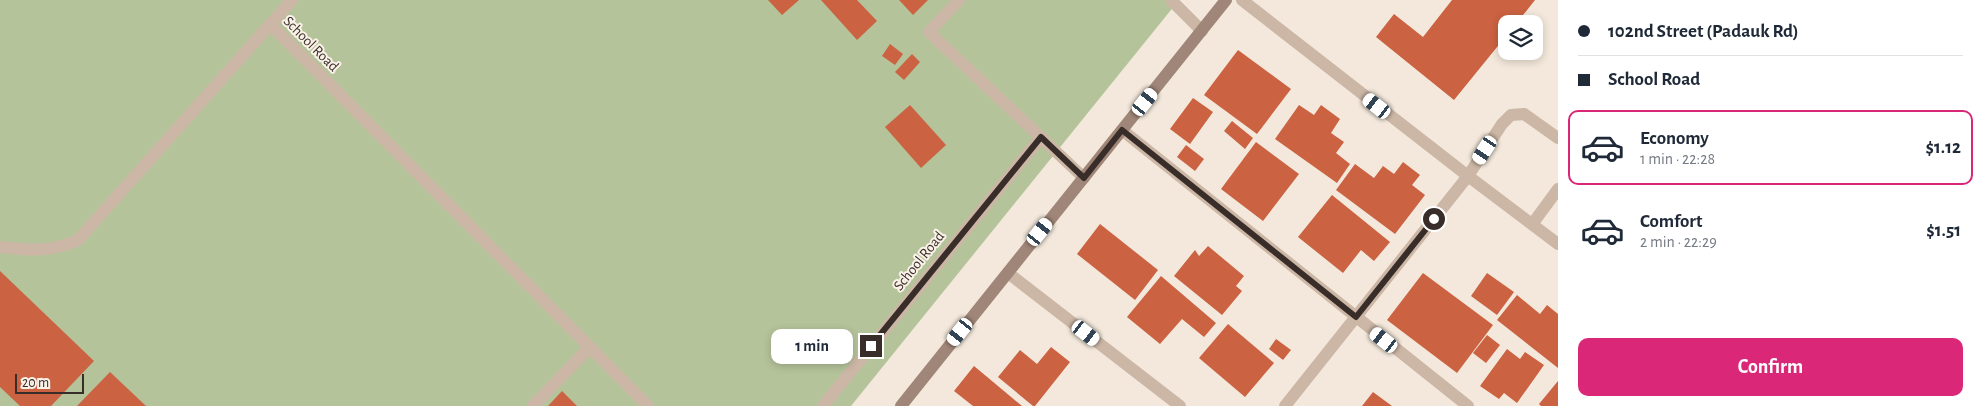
<!DOCTYPE html>
<meta charset="utf-8">
<style>
:root{--surface:#fff;--page:#f2f2f3;--text:#1f2937;--muted:#747a83;--line:#e0e1e3;--accent:#db2777}
body{margin:0;font-family:"Alegreya Sans",sans-serif;background:var(--page);color:var(--text);height:100vh;display:flex;flex-direction:column;font-size:19px;white-space:nowrap}
*{box-sizing:border-box;margin:0}
p{font-size:16px;color:var(--muted)}
.icon{flex:none;width:28px;height:28px;fill:none;stroke:currentColor;stroke-width:2;stroke-linecap:round;stroke-linejoin:round}
.map{position:relative;flex:1;overflow:hidden}
.details{display:flex;flex-direction:column;background:var(--surface);width:425px}
.details>*{flex:none}
.hud{display:grid;align-content:center;height:110px;padding:0 20px;background:var(--surface)}
.tools{position:absolute;left:1498px;top:15px;display:grid;gap:10px}
.tools a{display:grid;place-items:center;width:45px;height:45px;border-radius:10px;background:var(--surface);box-shadow:0 2px 8px #0003;font-size:25px}
.scale{position:absolute;left:15px;bottom:12px;width:69px;box-sizing:border-box;padding-left:5px;border:2px solid #382d28;border-top:0;font-size:14px;line-height:18px;white-space:nowrap;color:#382d28;-webkit-text-stroke:4px #faf2e8;paint-order:stroke}
.end{position:absolute;width:22px;height:22px;margin:-11px;border:6px solid #382d28;background:#fff;box-shadow:0 0 0 2px #fff}
.from{border-radius:50%}
.bubble{position:absolute;height:35px;border-radius:10px;background:var(--surface);box-shadow:0 2px 8px #0003;font-size:16px;font-weight:700;line-height:35px;text-align:center}
.car{position:absolute;width:15px;height:30px;margin:-15px -8px;border-radius:6px;box-shadow:0 0 4px 1px #0007;background:linear-gradient(#fff 24%,#345 0 40%,#fff 0 76%,#345 0 86%,#fff 0)}
.hud b{display:flex;align-items:center;gap:18px;height:48px;font-size:19px}
.hud b+b{border-top:1px solid var(--line)}
.hud i{width:12px;height:12px;background:var(--text)}
ul{padding:0;list-style:none}
li{display:flex;align-items:center;gap:15px;height:75px;margin:0 10px 8px;padding:0 10px;border:2px solid transparent;border-radius:10px}
li div{flex:1}
li b{display:block;font-size:19px}
li em{font-style:normal;font-weight:700}
li.on{border-color:var(--accent)}
li>.icon{width:45px;height:45px;stroke-width:1.5}
.action{display:flex;gap:10px;margin-top:auto;padding:10px 20px}
.action a{flex:1;height:58px;border-radius:10px;background:var(--accent);color:#fff;font-size:20px;font-weight:700;line-height:58px;text-align:center}
main{display:flex;flex:1;min-height:0}
.map>svg:first-child{display:block}
</style>
<main>
<div class="map">
<svg width="1558" height="406" viewBox="0 0 1558 406">
<rect width="100%" height="100%" fill="#f3e8db"/>
<!-- green -->
<path fill="#b5c39a" d="M0,0H1179L851,406H0Z"/>
<!-- building -->
<g fill="#cb6241">
<path d="M768,0H799L782,15Z"/>
<path d="M821,0H857L877,21L857,40Z"/>
<path d="M899,0H928L913,15Z"/>
<path d="M1452,0H1535L1516,24H1506V36L1454,100L1376,37L1394,14L1423,37Z"/>
<path d="M890,44L903,54L895,65L882,56Z"/>
<path d="M1238,50L1291,89L1257,134L1204,95Z"/>
<path d="M912,54L920,62L904,80L895,72Z"/>
<path d="M1193,98L1213,112L1190,144L1170,129Z"/>
<path d="M910,105L946,145L921,168L885,127Z"/>
<path d="M1299,105L1314,115L1321,105L1340,119L1331,133L1344,142L1336,153L1350,164L1337,183L1275,139Z"/>
<path d="M1232,121L1253,138L1245,149L1224,131Z"/>
<path d="M1256,142L1299,174L1263,221L1221,189Z"/>
<path d="M1186,145L1204,159L1195,171L1177,157Z"/>
<path d="M1403,162L1420,175L1412,185L1425,195L1395,234L1336,190L1355,164L1374,178L1383,166L1394,174Z"/>
<path d="M1332,195L1390,242L1374,261L1361,250L1343,273L1298,237Z"/>
<path d="M1100,224L1158,270L1135,300L1077,254Z"/>
<path d="M1208,246L1244,276L1236,286L1242,291L1222,315L1174,276L1195,250L1199,256Z"/>
<path d="M0,271L94,361L51,406H20L0,387Z"/>
<path d="M1423,273L1493,325L1457,373L1387,320Z"/>
<path d="M1487,273L1514,292L1497,315L1471,296Z"/>
<path d="M1161,276L1216,323L1204,337L1182,319L1160,344L1127,317Z"/>
<path d="M1517,295L1540,314L1547,305L1558,314V368L1497,320Z"/>
<path d="M1228,324L1274,363L1245,397L1199,358Z"/>
<path d="M1487,335L1500,345L1486,363L1473,353Z"/>
<path d="M1276,339L1291,350L1283,360L1269,349Z"/>
<path d="M1051,347L1070,362L1035,406H1033L998,377L1020,350L1037,364Z"/>
<path d="M1507,349L1520,359L1525,352L1544,365L1517,403L1504,393L1499,399L1480,386Z"/>
<path d="M974,366L1022,406H973L954,391Z"/>
<path d="M110,372L146,406H77Z"/>
<path d="M1558,381V406H1541L1539,404Z"/>
<path d="M562,391L577,406H548Z"/>
<path d="M1373,392L1392,406H1362Z"/>
</g>
<g fill="none" stroke-linecap="round" stroke-linejoin="round">
<!-- service -->
<g stroke="#ccb7a6" stroke-width="12">
<path d="M959,0L929,32L1084,178"/>
<path d="M1171,0L1202,31"/>
<path d="M1242,0L1468,176L1558,244"/>
<path d="M270,24L648,406"/>
<path d="M1122,130L1468,406"/>
<path d="M1533,223L1558,189"/>
<path d="M0,247C32,250 48,253 78,240L292,0"/>
<path d="M1008,273L1180,406"/>
<path d="M533,406L590,347"/>
<path d="M823,406L1041,137"/>
<path d="M1285,406L1468,176L1502,124L1511,115L1524,114L1558,138"/>
</g>
<!-- secondary -->
<path stroke="#a08678" stroke-width="12" d="M901,406L1226,0"/>
</g>
<g fill="none" stroke-linecap="round" stroke-linejoin="round">
<!-- route -->
<path stroke="#382d28" stroke-width="6" d="M871,346L1041,137L1084,178L1122,130L1356,317L1434,219"/>
</g>
<g text-anchor="middle" dominant-baseline="central" stroke-width="4" stroke-linejoin="round" paint-order="stroke">
<!-- street labels -->
<g font-size="15" fill="#382d28" stroke="#faf2e8">
<text transform="translate(311 44) rotate(45)">School Road</text>
<text transform="translate(919 261) rotate(-51)">School Road</text>
</g>
</g>
</svg>
<div class="tools">
<a><svg class="icon" aria-label="layers" viewBox="0 0 24 24"><path d="M12 4l9 5-9 5-9-5zM3 14l9 5 9-5"/></svg></a>
</div>
<div class="scale">20 m</div>
<i class="end from" style="left:1434px;top:219px"></i>
<i class="end" style="left:871px;top:346px"></i>
<div class="bubble" style="left:771px;top:329px;width:82px">1 min</div>
<i class="car" style="left:1145px;top:102px;rotate:39deg"></i>
<i class="car" style="left:1377px;top:106px;rotate:308deg"></i>
<i class="car" style="left:1485px;top:150px;rotate:213deg"></i>
<i class="car" style="left:1040px;top:232px;rotate:39deg"></i>
<i class="car" style="left:960px;top:332px;rotate:219deg"></i>
<i class="car" style="left:1086px;top:333px;rotate:128deg"></i>
<i class="car" style="left:1384px;top:340px;rotate:308deg"></i>
</div>
<section class="details">
<div class="hud">
<b><i class="from"></i>102nd Street (Padauk Rd)</b>
<b><i></i>School Road</b>
</div>
<ul>
<li class="on"><svg class="icon" aria-label="car" viewBox="0 0 24 24"><path d="M5 17H2v-5l4-1 3-4h7l3 4 3 1v5h-3M9 17h6M6 11h13"/><circle cx="7" cy="17" r="2"/><circle cx="17" cy="17" r="2"/></svg><div><b>Economy</b><p>1 min · 22:28</p></div><em>$1.12</em></li>
<li><svg class="icon" aria-label="car" viewBox="0 0 24 24"><path d="M5 17H2v-5l4-1 3-4h7l3 4 3 1v5h-3M9 17h6M6 11h13"/><circle cx="7" cy="17" r="2"/><circle cx="17" cy="17" r="2"/></svg><div><b>Comfort</b><p>2 min · 22:29</p></div><em>$1.51</em></li>
</ul>
<div class="action"><a>Confirm</a></div>
</section>
</main>
